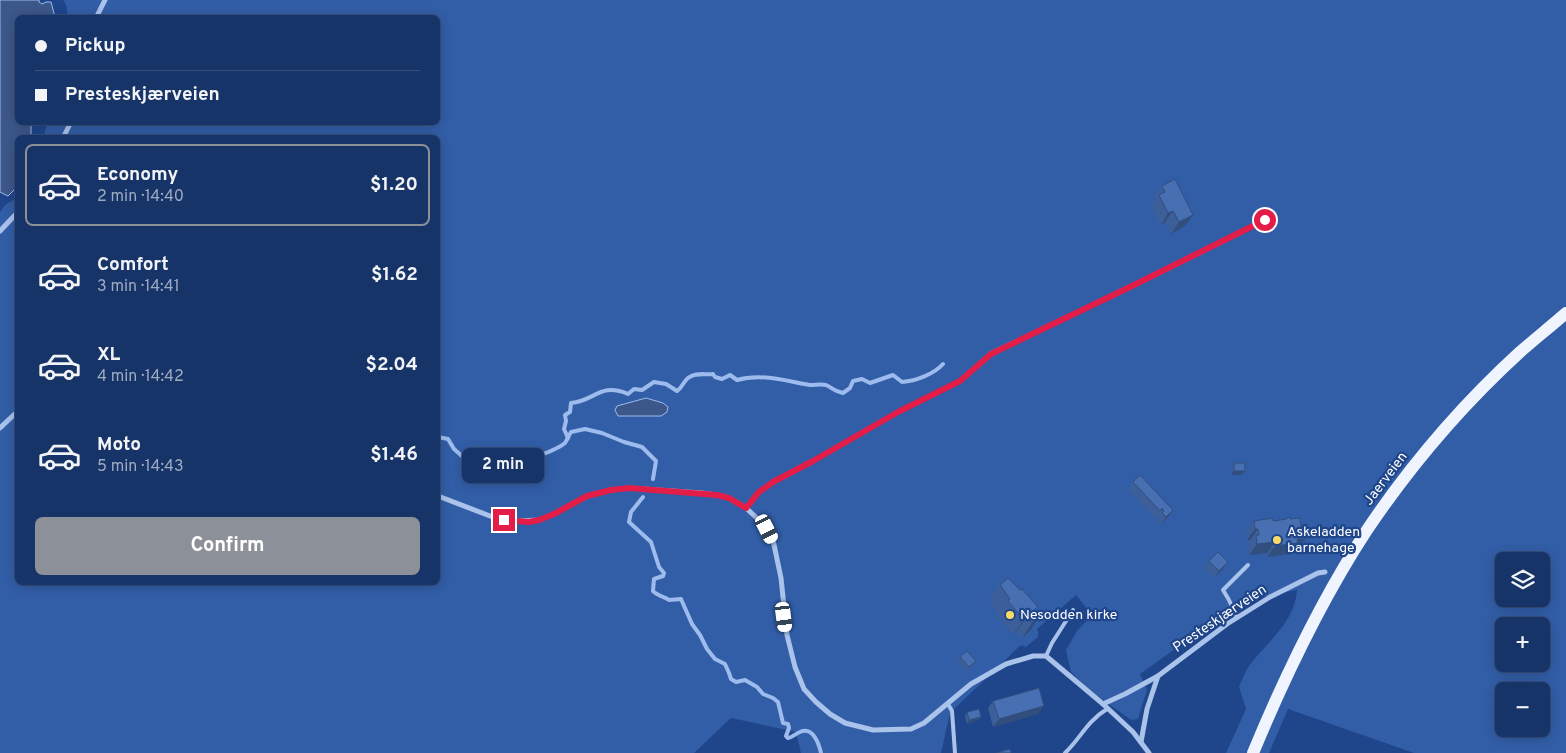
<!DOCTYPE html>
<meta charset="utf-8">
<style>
:root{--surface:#173468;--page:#243f71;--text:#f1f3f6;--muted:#9eaac0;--line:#364f7c;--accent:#8c9099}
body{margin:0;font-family:Overpass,sans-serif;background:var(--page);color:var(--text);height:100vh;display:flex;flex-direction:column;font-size:19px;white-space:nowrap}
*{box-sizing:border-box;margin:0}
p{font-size:16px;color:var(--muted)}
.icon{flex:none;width:28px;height:28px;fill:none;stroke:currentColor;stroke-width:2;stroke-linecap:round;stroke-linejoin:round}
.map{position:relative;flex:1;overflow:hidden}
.sheet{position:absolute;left:15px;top:135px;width:425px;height:450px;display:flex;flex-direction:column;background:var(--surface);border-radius:8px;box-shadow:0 2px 12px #0003,0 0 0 1px var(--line)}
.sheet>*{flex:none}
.guide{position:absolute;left:15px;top:15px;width:425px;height:110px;border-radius:8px;box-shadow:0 2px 12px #0003,0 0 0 1px var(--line);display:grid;align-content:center;height:110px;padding:0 20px;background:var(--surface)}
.fabs{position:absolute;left:1495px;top:552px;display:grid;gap:10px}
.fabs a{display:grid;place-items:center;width:55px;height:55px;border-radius:8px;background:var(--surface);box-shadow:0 2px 12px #0003,0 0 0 1px var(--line);font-size:25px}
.end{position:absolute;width:22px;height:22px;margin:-11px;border:6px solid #e11d48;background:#fff;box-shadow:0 0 0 2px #fff}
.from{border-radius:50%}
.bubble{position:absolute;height:35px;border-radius:8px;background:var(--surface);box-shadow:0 2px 12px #0003,0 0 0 1px var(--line);font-size:16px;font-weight:700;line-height:35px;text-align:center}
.car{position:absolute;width:15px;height:30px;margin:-15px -8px;border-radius:6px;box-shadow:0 0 4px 1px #0007;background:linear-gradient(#fff 24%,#345 0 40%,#fff 0 76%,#345 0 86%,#fff 0)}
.guide b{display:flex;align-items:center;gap:18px;height:48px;font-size:19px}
.guide b+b{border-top:1px solid var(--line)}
.guide i{width:12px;height:12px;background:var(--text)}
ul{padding:9px 0 0;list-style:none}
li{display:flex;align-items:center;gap:15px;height:82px;margin:0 10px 8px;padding:0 10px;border:2px solid transparent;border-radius:8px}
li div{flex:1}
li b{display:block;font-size:19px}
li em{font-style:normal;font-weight:700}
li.active{border-color:var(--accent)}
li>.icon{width:45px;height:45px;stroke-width:1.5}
.button{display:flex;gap:10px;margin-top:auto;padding:10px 20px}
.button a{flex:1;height:58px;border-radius:8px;background:var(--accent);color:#fff;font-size:20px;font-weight:700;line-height:58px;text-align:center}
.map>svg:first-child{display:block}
</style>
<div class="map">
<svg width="1566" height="753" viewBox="0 0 1566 753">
<rect width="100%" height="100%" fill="#1f458a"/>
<!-- green -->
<path fill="#325ea7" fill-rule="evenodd" d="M63,0H1566V753H1414L1288,709L1269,753H1226L1246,709L1239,687C1242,680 1245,672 1249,666C1267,642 1295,622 1297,590L1244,600L1140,674L1147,690L1138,719L1131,720L1088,689L1071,672L1066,650L1077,631L1092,615L1076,595L1037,629L1038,632V637L1026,647L1021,645L950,713L941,753H801L796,732L731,718L694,753H0V212L6,204L17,198L18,582H438V138L43,137L48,122H438V18H67C68,12 67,4 63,0ZM646,398L663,403L668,407L618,406ZM1504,561H1541V599H1504ZM1504,626H1541V664H1504ZM1504,691H1541V729H1504Z"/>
<!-- water -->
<g fill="#3c578a" stroke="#9dbced">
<path d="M0,0H39V2L42,4L46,2H51L55,17L18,18V122L33,123L31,124V137L18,138L17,187L8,196L0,192Z"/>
<path d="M646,398L663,403L668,407L667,412L661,416H618L615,410L617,406Z"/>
</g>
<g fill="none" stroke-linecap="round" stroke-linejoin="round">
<!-- stream -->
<g stroke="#9dbced" stroke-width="4">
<path d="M438,437L448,439L454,449L463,457L475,455L488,449L504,452L519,462C532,457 553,453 565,443C567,440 569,435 571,432L585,429L602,433L624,442L642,447L656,461L653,479"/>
<path d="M568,438L564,429L566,421L565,415L570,412L571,403C595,401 600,382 628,394L634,389L642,390L654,382L666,384L677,391C682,388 683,382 688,378C695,372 705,375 713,374L715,377L722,379L730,375L737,380C761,373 786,381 810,385C815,385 822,384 826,385C833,388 833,391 843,393L850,388L853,381L862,379L870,383L893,375L902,382C916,381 934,374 943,364"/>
<path d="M643,497L631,512L629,522L651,542L659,567L664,573L663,576L654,579L653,591C657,596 664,596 669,600L681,599L692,624L700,635L707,649L715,659L725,664L729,673L731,679L736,682L745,680L757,687L763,694L773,698L778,702L783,723L788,724L789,728L786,736L788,738C793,737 795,734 800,732C813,726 819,744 821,753"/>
</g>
<!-- lane -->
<g stroke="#aac3eb" stroke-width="4">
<path d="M746,508L759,492L773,482L813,461L898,412L960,381L991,353L1132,286L1265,220"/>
<path d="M1237,618L1229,600L1223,590L1248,565"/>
<path d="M1046,656L1052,643L1073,610"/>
<path d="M948,704L952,711L955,753"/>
<path d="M1065,753C1081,738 1086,722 1107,709"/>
</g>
<!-- street -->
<g stroke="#aac3eb" stroke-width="5">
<path d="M96,18L105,0"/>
<path d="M63,138L71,122"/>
<path d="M0,231L18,212"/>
<path d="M0,428L18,411"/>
<path d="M438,496L490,516L518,521L539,520L554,514L587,496L611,490L629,488L702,493L717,495L729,498L746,508L760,521L767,529L773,540L781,578L787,635L795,667L804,689L816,702L830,714L845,723L873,730L911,729L924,723L971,684L1006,664L1033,656H1046L1103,704L1133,732L1149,753"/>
<path d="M1103,704L1125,694L1158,676L1227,624L1270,597L1318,573L1325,572"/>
<path d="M1141,742L1147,709L1158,676"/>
</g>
<!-- primary -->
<path stroke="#eff4fe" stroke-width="12" d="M1253,753C1285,676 1321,600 1367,530C1410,466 1462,405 1520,352C1535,339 1551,326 1566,313"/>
</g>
<!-- wall -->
<g fill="#3d5f99">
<path d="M1162,186L1193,215L1185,226L1171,234L1165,222L1161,225L1151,206L1155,200L1154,197Z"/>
<path d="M1234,463L1242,475H1231V467Z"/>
<path d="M1133,482L1173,510L1168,517L1161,524L1157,520L1159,518L1157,516L1155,518L1128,489Z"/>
<path d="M1287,518L1297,550H1293L1290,554L1267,557V553L1249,555L1248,547L1250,543V540H1247L1246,532L1254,521H1273L1285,519Z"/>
<path d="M1209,561L1222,570L1214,578L1204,568Z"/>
<path d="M1000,585L1020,590L1035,611L1030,631L1022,638L1016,632L1013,634L997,616L999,613L989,600Z"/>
<path d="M960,657L976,661L973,665L966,671L957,661Z"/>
<path d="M993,701L1038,714L993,727L988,708Z"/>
<path d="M967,712L981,717L978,720L967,724L965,716Z"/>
</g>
<!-- shaded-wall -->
<g fill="#324e7d">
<path d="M1173,211L1165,222L1161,225L1168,213Z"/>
<path d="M1193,215L1185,226L1171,234L1179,222Z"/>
<path d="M1234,471H1245L1242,475H1231Z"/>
<path d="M1173,510L1168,517L1161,524L1166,517Z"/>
<path d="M1255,529H1258L1250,540H1247Z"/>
<path d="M1297,539H1305L1297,550H1293L1290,554L1267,557L1275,546Z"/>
<path d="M1275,542L1267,553L1249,555L1257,544Z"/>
<path d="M1228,562L1222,570L1214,578L1219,571Z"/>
<path d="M1040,616L1030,631L1022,638L1032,623Z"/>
<path d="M1027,617L1016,632L1013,634L1024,620Z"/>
<path d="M1044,706L1038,714L993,727L999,719Z"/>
<path d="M981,717L978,720L967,724L969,720Z"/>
</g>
<!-- building -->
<g fill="#476fb2" stroke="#324e7d">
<path d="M1175,179L1193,215L1179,222L1173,211L1168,213L1159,195L1165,192L1162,186Z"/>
<rect x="1234" y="463" width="11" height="8"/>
<path d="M1140,475L1173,510L1166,517L1162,513L1164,511L1162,508L1160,511L1133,482Z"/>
<path d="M1290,517V519L1300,518L1301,527H1304L1305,539H1297L1298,543L1275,546V542L1257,544L1256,535H1259L1258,529H1255L1254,521L1273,518V521L1287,519V518Z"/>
<path d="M1218,552L1228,562L1219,571L1209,561Z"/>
<path d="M1008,578L1020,590L1022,589L1038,607L1034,610L1040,616L1032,623L1027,617L1024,620L1008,601L1010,599L1000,585Z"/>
<path d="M967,651L976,661L969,667L960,657Z"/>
<path d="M1039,688L1044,706L999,719L993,701Z"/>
<path d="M979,709L981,717L969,720L967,712Z"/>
<path d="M1010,749L1011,753H996Z"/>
</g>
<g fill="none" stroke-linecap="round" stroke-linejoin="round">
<!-- route -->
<path stroke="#e11d48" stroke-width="6" d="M504,520L529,522L539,520L554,514L587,496L611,490L629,488L717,495L729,498L746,508L759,492L773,482L813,461L898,412L960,381L991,354L1132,286L1265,220"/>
</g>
<!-- markers -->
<g fill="#fadb6a" stroke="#1f458a" stroke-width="2">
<circle cx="1277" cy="540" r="5"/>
<circle cx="1010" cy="615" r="5"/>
</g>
<g text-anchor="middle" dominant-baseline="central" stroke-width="4.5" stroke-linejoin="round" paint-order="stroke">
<!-- street labels -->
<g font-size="14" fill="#fff" stroke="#1f458a">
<text transform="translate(1386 479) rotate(-53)">Jaerveien</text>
<text transform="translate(1220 619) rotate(-34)">Presteskjærveien</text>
</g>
<!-- poi labels -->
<g font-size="14" fill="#fff" stroke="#1f458a" text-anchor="start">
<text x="1287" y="532">Askeladden<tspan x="1287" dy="16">barnehage</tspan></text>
<text x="1020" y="615">Nesodden kirke</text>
</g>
</g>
</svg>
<div class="fabs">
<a><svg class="icon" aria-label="layers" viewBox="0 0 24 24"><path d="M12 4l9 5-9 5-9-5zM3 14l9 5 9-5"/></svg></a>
<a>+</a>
<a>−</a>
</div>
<i class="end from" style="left:1265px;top:220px"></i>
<i class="end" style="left:504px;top:520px"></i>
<div class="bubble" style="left:462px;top:448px;width:82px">2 min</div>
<i class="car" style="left:767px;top:529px;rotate:153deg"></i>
<i class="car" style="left:784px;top:617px;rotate:173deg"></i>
<div class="guide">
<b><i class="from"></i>Pickup</b>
<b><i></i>Presteskjærveien</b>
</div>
<section class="sheet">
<ul>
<li class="active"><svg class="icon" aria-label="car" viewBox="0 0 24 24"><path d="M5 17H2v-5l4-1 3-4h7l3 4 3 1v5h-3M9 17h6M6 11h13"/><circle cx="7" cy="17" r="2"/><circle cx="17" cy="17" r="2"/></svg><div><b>Economy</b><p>2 min · 14:40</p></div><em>$1.20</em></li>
<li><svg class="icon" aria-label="car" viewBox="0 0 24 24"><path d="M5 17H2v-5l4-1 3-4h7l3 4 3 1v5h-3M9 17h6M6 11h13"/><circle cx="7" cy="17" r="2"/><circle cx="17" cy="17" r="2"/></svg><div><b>Comfort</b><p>3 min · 14:41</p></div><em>$1.62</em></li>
<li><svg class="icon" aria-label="car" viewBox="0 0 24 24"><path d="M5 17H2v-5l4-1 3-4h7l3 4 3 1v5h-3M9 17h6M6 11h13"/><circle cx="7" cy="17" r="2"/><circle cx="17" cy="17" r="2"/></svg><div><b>XL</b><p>4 min · 14:42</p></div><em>$2.04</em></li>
<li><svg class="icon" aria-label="car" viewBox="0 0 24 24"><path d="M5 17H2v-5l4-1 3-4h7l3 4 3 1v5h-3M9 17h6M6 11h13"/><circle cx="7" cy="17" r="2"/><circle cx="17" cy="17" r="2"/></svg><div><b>Moto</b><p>5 min · 14:43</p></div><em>$1.46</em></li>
</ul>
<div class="button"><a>Confirm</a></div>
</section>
</div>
